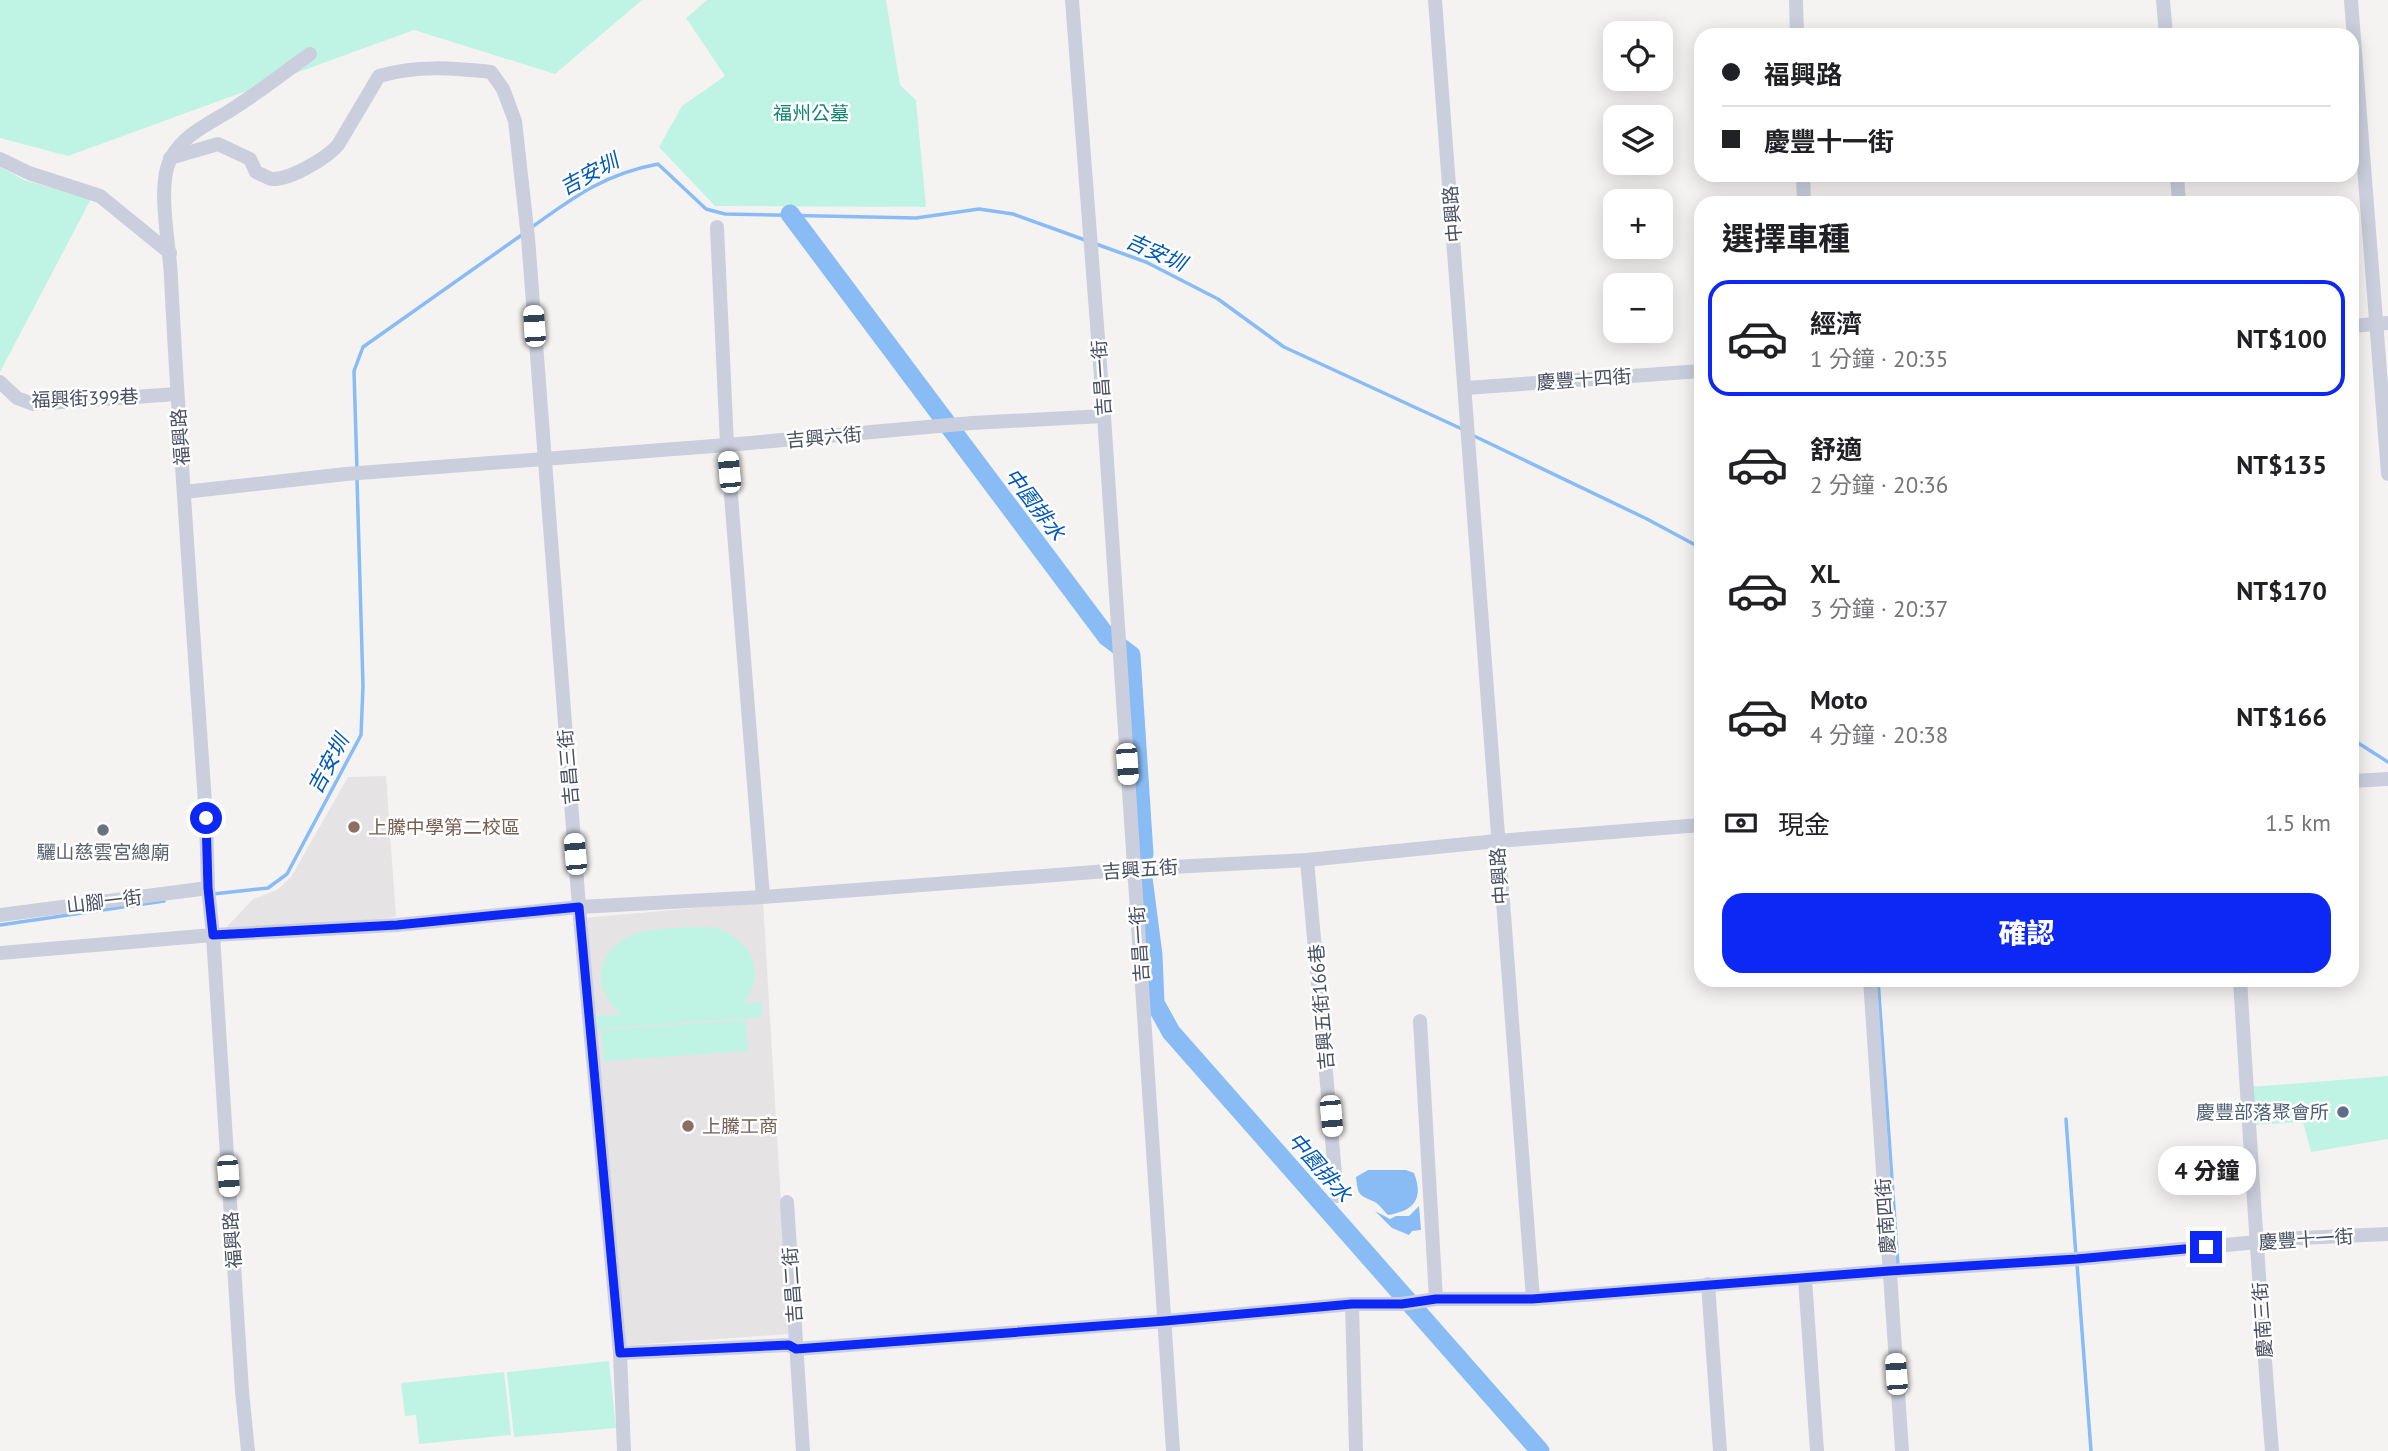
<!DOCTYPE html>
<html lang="zh-TW">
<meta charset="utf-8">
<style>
:root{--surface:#fff;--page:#f6f6f6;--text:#202124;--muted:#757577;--line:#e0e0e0;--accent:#0d28f4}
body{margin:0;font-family:"PT Sans","Noto Sans TC",sans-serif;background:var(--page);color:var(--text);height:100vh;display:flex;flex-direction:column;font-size:26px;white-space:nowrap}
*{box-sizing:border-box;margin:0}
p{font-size:23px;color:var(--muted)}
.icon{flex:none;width:38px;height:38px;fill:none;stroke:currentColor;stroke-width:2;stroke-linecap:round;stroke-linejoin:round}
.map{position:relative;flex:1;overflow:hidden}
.drawer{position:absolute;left:1694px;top:196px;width:665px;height:791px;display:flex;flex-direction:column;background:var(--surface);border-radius:21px;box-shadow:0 4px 18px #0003}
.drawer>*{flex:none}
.hud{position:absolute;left:1694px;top:28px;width:665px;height:154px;border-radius:21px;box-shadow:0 4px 18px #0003;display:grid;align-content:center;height:154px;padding:0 28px;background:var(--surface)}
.fabs{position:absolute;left:1603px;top:21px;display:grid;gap:14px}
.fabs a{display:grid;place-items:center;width:70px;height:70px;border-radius:14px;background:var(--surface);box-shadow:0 4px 18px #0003;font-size:35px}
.end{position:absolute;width:32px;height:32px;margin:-16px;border:9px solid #0d28f4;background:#fff;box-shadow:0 0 0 4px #fff}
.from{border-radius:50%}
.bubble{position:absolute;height:49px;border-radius:21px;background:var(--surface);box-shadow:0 4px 18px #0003;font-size:23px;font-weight:800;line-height:49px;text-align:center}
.car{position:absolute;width:21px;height:42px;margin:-21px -10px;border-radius:9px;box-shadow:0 0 5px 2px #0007;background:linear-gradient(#fff 24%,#345 0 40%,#fff 0 76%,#345 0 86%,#fff 0)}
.hud b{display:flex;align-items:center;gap:24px;height:66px;font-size:26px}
.hud b+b{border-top:2px solid var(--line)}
.hud i{width:18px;height:18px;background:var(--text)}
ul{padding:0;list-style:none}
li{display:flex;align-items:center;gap:21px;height:116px;margin:0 14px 10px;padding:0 14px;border:4px solid transparent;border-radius:21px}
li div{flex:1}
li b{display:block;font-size:26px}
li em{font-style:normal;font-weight:800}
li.on{border-color:var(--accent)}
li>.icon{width:63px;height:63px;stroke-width:1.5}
h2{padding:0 28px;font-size:32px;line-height:84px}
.pay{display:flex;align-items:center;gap:18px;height:77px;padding:0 28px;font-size:26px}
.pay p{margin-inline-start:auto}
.cta{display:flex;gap:14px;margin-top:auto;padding:14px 28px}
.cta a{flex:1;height:80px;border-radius:21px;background:var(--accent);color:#fff;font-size:28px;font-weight:800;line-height:80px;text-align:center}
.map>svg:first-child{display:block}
</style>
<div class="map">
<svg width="2388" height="1451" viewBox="0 0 2388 1451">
<rect width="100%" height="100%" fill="#f5f3f2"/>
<!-- education -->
<g fill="#e6e3e4">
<path d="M386,776L396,917L220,934L253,899L277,890L291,877L348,777Z"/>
<path d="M763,902L789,1334L617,1346L583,918Z"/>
</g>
<!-- green -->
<g fill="#bff4e4">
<path d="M0,0H642L555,74L414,30L68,156L0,138Z"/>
<path d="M707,0H886L900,85L916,100L926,207L715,206L659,147L682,106L725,76L686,18Z"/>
<path d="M0,167L24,180L91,199L0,372Z"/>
<path d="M715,927C750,941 769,970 743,1004L762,1002V1017L594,1029L592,1016L621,1015C607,1000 595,983 604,962C621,921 679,929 715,927Z"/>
<path d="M746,1020L748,1051L604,1061L601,1030Z"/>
<path d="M2388,1076V1139L2311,1152L2303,1122L2253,1125L2250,1087Z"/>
<path d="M609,1361L616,1428L514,1437L507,1372Z"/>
<path d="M504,1372L511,1435L419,1444L416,1415L405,1416L401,1383Z"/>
</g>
<!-- water -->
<g fill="#89bcf4">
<path d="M1368,1170H1406L1414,1173C1424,1199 1414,1211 1388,1215C1384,1211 1380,1205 1375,1202C1359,1195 1358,1196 1356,1177Z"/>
<path d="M1419,1206L1421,1230L1412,1231L1409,1235L1392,1228L1375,1211L1390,1219L1396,1216H1409Z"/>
</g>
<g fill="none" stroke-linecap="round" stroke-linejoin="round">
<!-- stream -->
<g stroke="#89bcf4" stroke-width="3.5">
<path d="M532,227C575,196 605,174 658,164L706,209L725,214L916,218L979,209L1013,214L1085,240"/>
<path d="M1096,244L1146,262L1218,299L1284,347L1462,429"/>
<path d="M1472,435L1647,519L1701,548"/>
<path d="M357,471L354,371L363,347L523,234"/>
<path d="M2352,739L2388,762"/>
<path d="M213,894L268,888L287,874L361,735L363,686L357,479"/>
<path d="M0,925L164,901"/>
<path d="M1878,980L1898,1265"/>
<path d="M2066,1119L2076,1256"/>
<path d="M2077,1264L2091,1451"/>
</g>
<!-- river -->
<g stroke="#89bcf4" stroke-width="19">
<path d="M790,214L1107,637L1131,655L1144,854"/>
<path d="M1143,878L1153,955L1155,1003L1171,1032L1540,1451"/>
</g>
<!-- minor -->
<g stroke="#cbcfdd" stroke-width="14">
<path d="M1072,0L1104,416L1173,1451"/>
<path d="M1435,0C1470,433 1498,866 1533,1299"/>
<path d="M1796,0L1797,35"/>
<path d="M2163,0L2166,35"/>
<path d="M2351,0L2388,474"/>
<path d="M170,158L218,144L250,159L256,172C261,174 267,178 272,179C290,180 327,158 338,145L379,76C417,65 452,68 491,72L503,89L515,121L528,238L579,907L620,1353L624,1451"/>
<path d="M0,159L29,173L100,196L170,253"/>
<path d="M1803,175L1804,203"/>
<path d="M2177,175L2179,203"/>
<path d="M717,227L727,445L763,897"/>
<path d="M2352,326L2388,323"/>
<path d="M0,382L17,398L33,404L177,394"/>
<path d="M1466,388L1701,371"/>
<path d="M184,492L346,474L727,445L972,423L1104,416"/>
<path d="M2352,781L2388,779"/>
<path d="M1307,860L1337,1196"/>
<path d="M0,915L208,888"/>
<path d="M0,953L213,935L397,925L579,907L763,897L1134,869L1307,860L1497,841L1701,825"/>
<path d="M1870,980L1902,1451"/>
<path d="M2240,980C2250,1137 2259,1294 2272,1451"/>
<path d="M1420,1021L1436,1299"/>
<path d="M787,1202L803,1451"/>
<path d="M1805,1279L1817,1451"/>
<path d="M1708,1284L1720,1451"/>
<path d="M1352,1304L1356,1451"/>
<path d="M620,1353L789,1345L796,1349L1165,1321L1352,1304H1402L1436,1299H1533L1889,1271L2077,1259L2300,1238L2388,1234"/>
<path d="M248,1451L242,1391L213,935L208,888L206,818C194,638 180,458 171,278C170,246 156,185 171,158C185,132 214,122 237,106C262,90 286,71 310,54"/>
</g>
</g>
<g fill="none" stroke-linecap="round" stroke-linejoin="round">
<!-- route -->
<path stroke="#0d28f4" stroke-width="9" d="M206,818L208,888L213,935L397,925L579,907L620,1353L789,1345L796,1349L1165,1321L1352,1304H1402L1436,1299H1532L1889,1271L2077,1259L2206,1247"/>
</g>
<!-- markers -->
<g fill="#8d6e63" stroke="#fff" stroke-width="2.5">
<circle cx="354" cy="827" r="7"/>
<circle cx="688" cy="1126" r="7"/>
</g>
<circle fill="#6b7280" stroke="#fff" stroke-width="2.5" cx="103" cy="830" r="7"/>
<circle fill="#5c6f8a" stroke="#fff" stroke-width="2.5" cx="2343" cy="1112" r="7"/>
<g text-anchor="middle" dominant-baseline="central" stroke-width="5" stroke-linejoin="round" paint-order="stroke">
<!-- park labels -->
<g font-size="19" fill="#108670" stroke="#fff">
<text x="811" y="113">福州公墓</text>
</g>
<!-- street labels -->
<g font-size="19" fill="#484e62" stroke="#fff">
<text transform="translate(1452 214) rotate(-95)">中興路</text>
<text transform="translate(1101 378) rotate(-94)">吉昌一街</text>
<text transform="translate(1584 379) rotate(-4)">慶豐十四街</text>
<text transform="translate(85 398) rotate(-2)">福興街399巷</text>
<text transform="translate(180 437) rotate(-94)">福興路</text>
<text transform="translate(824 437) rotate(-5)">吉興六街</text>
<text transform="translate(568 767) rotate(-95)">吉昌三街</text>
<text transform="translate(1140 869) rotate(-4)">吉興五街</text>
<text transform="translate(1499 876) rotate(-94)">中興路</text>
<text transform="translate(104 901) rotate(-7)">山腳一街</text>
<text transform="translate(1139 944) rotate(-94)">吉昌一街</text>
<text transform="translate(1321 1007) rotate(-95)">吉興五街166巷</text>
<text transform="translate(1885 1216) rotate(-94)">慶南四街</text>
<text transform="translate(2306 1239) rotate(-4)">慶豐十一街</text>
<text transform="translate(232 1240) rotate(-94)">福興路</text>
<text transform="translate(792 1285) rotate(-94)">吉昌二街</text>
<text transform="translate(2262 1320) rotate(-94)">慶南三街</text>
</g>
<!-- education labels -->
<g font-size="19" fill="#785e54" stroke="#fff" text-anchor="start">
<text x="368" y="827">上騰中學第二校區</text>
<text x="702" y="1126">上騰工商</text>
</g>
<!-- worship labels -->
<g font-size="19" fill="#5b616d" stroke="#fff">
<text x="103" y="852">驪山慈雲宮總廟</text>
</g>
<!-- service labels -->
<g font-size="19" fill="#4e5e75" stroke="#fff" text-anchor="end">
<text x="2329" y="1112">慶豐部落聚會所</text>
</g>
<!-- water labels -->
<g font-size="21" font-style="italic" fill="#0159bc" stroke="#fff">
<text transform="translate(589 174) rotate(-28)">吉安圳</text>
<text transform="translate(1156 252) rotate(24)">吉安圳</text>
<text transform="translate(1035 504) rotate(53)">中園排水</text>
<text transform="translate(328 764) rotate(-62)">吉安圳</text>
<text transform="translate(1320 1167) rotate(49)">中園排水</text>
</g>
</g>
</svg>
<div class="fabs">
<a><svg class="icon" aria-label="locate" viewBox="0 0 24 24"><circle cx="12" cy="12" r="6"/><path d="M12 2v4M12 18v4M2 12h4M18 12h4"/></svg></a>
<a><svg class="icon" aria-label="layers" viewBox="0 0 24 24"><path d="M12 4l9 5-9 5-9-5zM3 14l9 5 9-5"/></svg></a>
<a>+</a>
<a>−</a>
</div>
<i class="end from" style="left:206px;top:818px"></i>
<i class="end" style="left:2206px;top:1247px"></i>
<div class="bubble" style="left:2158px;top:1146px;width:98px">4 分鐘</div>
<i class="car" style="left:534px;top:326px;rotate:356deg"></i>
<i class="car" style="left:729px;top:472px;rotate:355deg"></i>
<i class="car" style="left:1127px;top:764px;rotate:176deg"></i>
<i class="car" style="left:575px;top:854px;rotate:355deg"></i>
<i class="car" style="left:1331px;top:1116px;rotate:175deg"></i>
<i class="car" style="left:228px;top:1176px;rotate:176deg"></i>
<i class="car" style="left:1896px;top:1374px;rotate:356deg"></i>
<div class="hud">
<b><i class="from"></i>福興路</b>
<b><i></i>慶豐十一街</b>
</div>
<section class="drawer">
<h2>選擇車種</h2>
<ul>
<li class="on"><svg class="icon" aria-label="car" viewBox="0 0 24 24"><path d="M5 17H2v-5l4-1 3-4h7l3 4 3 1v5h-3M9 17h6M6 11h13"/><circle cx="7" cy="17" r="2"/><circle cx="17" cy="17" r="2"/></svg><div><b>經濟</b><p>1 分鐘 · 20:35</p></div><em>NT$100</em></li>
<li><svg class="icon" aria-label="car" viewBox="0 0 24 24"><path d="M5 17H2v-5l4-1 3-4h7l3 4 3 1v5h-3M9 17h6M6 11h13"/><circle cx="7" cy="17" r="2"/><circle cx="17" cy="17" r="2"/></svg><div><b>舒適</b><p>2 分鐘 · 20:36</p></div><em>NT$135</em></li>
<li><svg class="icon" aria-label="car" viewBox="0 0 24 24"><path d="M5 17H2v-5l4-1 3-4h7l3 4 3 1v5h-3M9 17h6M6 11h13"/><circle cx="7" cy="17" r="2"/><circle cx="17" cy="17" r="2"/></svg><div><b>XL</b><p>3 分鐘 · 20:37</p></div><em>NT$170</em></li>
<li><svg class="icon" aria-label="car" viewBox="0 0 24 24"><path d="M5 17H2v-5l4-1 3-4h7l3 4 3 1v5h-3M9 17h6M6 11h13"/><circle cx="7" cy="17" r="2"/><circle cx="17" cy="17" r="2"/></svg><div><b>Moto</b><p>4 分鐘 · 20:38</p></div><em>NT$166</em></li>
</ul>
<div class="pay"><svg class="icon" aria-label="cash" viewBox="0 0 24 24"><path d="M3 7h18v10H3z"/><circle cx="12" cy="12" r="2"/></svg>現金<p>1.5 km</p></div>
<div class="cta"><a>確認</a></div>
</section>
</div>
